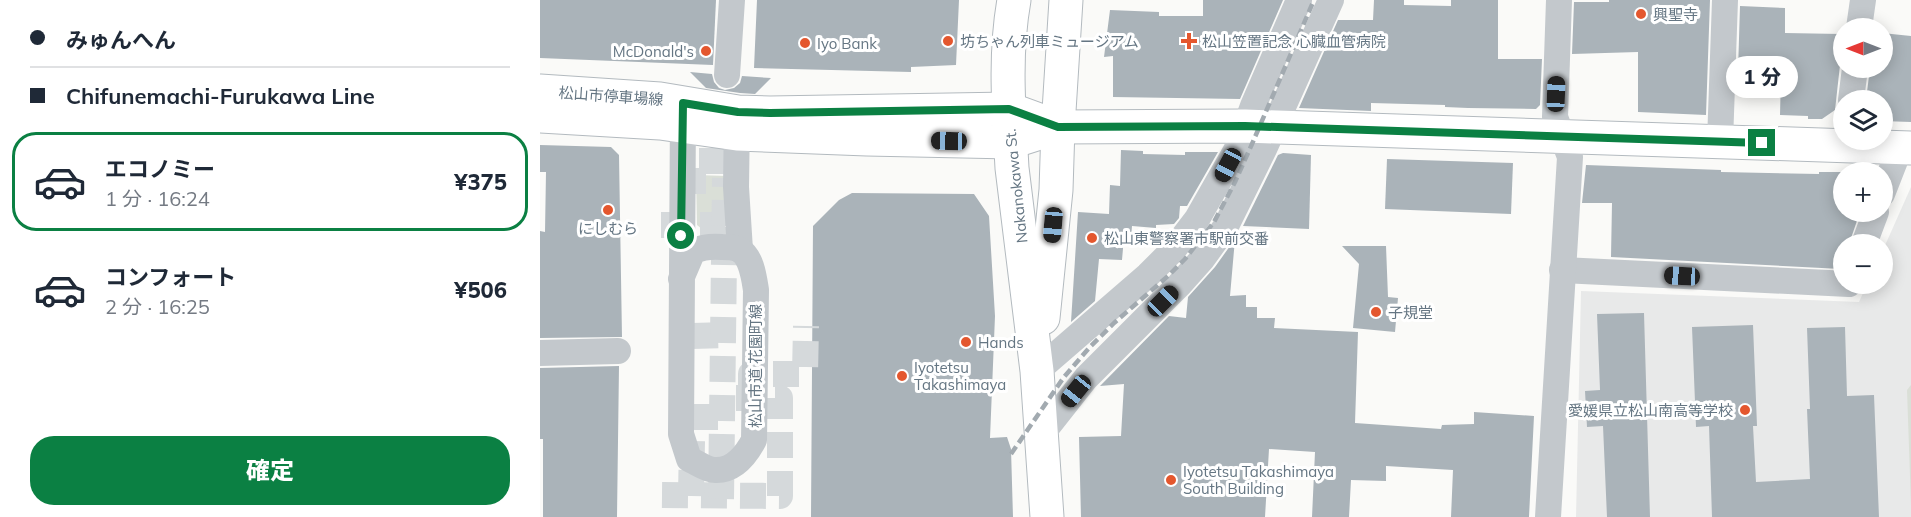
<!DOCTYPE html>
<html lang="ja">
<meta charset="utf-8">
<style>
:root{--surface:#fff;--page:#f2f2f3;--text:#1f2937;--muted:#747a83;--line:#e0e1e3;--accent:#0b8043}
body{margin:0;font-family:Mulish,"Noto Sans JP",sans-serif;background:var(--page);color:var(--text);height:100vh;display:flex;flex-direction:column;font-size:22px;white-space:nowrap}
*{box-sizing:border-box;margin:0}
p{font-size:20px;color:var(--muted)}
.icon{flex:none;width:33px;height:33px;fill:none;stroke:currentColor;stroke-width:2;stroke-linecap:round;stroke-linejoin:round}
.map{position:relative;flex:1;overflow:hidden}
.sheet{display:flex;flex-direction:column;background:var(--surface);width:540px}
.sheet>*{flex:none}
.banner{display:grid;align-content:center;height:132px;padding:0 30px;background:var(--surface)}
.needle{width:39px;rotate:270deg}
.fabs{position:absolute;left:1293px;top:18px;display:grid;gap:12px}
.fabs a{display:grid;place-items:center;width:60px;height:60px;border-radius:50%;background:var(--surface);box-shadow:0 3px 15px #0003;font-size:30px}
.end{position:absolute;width:27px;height:27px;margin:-14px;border:8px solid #0b8043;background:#fff;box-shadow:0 0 0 3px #fff}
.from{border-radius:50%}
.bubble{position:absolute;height:42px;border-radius:21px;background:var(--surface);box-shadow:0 3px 15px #0003;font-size:20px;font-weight:800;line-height:42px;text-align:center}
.car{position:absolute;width:18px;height:36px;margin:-18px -9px;border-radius:8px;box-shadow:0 0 4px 2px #0007;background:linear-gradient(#222 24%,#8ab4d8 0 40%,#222 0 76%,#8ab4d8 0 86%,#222 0)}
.banner b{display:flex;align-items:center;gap:21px;height:57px;font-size:22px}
.banner b+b{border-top:2px solid var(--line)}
.banner i{width:15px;height:15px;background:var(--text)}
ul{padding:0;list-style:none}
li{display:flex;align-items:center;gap:18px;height:99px;margin:0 12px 9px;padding:0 18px;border:3px solid transparent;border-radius:24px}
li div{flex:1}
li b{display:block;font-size:22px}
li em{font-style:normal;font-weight:800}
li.on{border-color:var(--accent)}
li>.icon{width:54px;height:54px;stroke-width:1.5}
.button{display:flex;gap:12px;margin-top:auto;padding:12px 30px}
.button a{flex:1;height:69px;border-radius:24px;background:var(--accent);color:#fff;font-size:24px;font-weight:800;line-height:69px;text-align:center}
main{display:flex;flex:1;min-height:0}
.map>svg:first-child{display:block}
</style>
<main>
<section class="sheet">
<div class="banner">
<b><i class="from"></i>みゅんへん</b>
<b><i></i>Chifunemachi-Furukawa Line</b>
</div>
<ul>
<li class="on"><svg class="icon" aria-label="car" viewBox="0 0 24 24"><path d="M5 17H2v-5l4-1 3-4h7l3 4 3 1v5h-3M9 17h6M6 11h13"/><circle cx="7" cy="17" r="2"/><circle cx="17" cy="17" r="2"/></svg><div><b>エコノミー</b><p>1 分 · 16:24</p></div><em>¥375</em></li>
<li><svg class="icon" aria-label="car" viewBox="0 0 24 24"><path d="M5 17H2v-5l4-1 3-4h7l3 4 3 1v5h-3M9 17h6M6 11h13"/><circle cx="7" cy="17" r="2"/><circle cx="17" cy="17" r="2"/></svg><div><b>コンフォート</b><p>2 分 · 16:25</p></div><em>¥506</em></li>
</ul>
<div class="button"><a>確定</a></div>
</section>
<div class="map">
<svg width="1371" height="517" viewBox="0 0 1371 517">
<rect width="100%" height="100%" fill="#fafaf8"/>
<!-- built -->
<path fill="#e8e9e9" d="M1371,187V517H1036L1041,291L1319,302L1327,284H1342L1343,250Z"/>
<!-- green -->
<g fill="#dadfd7">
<path d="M156,175L187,176L186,220L178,229H162L157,225Z"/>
<path d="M1371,385V505L1367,390Z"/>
</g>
<!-- building -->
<g fill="#aab3b9">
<path d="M0,0H176L173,65L0,58Z"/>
<path d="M217,0H419L416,65L371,67V72L214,68Z"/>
<path d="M663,0H743L700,99L573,97V56L564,57L570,10L619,12V16H663Z"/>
<path d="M834,0H864V5L911,6V0H958V59H1002L1000,105L996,109L928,108L905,107V105L831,103V111L759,108L798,20H833Z"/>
<path d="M1069,0H1170L1166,115L1098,112V52L1032,54L1034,2H1069Z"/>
<path d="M1200,6L1245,8V33L1301,34L1300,65L1295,110L1282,119H1268V116L1240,115L1241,74H1238V72L1198,71Z"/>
<path d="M1342,33L1371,36V122L1342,121V100H1326L1330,68H1342Z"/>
<path d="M150,72L172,74L174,82L179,88L185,90L194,88L200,83L202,76L231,78L215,94L200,93L166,88Z"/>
<path d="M0,145L71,147L79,155L82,337L0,338V231L5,232L6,172H0Z"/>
<path d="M581,150L603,151V154L645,155V152H678L647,206H640L639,218L634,224L616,225V228L592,226L591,238L584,237L582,260L559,259L555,301L531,322L538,212L569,214L570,185L580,186Z"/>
<path d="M743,153L771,155L769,229L703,226L738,155Z"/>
<path d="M847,159L973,163L971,214L845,209Z"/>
<path d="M1046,165L1181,170V172L1279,174V172H1304V212H1320L1309,244H1304V261L1301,269L1071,257L1072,203H1042Z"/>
<path d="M312,193L434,194L449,216L455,316L450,438L467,437L471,449L473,517H271L273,226L299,200Z"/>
<path d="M695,239L690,296L706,295V307H717V318H735L734,328L818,332L815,423L901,429L902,425L934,424V412L994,416L989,517H911L913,470L846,466V481L811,480L809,517H772L775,452L729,449L725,517H541L539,437L581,436L584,384L560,386L629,316L646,318L648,297L675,267Z"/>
<path d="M802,246H846L848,297L858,298L855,332L813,328L819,264Z"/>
<path d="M1104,313L1110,517H1067L1063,426L1047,427L1045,391L1060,390L1057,314Z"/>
<path d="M1213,325L1217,426H1213L1216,482L1270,479L1267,409H1270L1267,328L1305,327L1307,396L1334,395L1339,517H1172L1169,426L1156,427L1152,327Z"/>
<path d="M79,366L77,517H3V439H0V368Z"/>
</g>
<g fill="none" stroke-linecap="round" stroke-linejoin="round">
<!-- street-tunnel -->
<g stroke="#d5d9db" stroke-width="26" stroke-dasharray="26 13" stroke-linecap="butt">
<path d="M153,194V161H186"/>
<path d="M121,225H185"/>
<path d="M184,240H222"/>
<path d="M152,336L183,335"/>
<path d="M211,391V374H265L266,326"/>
<path d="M152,417H182"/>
<path d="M122,495L240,496V398H183"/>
<path d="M151,496L152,441"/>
<path d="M181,499L185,178"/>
</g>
<defs>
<g id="secondary">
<path d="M474,0C464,56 469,112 472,168L497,371L507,517"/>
<path d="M0,91L120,99L198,112L230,113L469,109L518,127"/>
<path d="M0,116L120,123L197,134L327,139L471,142L518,127L705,126L1371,148"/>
<path d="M503,318L516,190L518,127L526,0"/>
</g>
</defs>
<!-- secondary casing -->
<use href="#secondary" stroke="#b3babf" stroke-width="35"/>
<!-- street -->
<g stroke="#c3c8cc" stroke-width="26">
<path d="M1319,28L1323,0"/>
<path d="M187,75L192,0"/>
<path d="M1311,100L1315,68"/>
<path d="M197,115L196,187L200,250"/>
<path d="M1180,142L1185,0"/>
<path d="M1342,194L1360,148"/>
<path d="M1324,244L1336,212"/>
<path d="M1022,270L1309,284"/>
<path d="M141,279L153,251C163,247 171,246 182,247C187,247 195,247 200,250C212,258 214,278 216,290L214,440C206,455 194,471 175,470C167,470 156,462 149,459L141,434L143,110"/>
<path d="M0,353L78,351"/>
<path d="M497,371L608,275L634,249L657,219L698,147L713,106L759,0"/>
<path d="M501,435L546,378L639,285L663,258L686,226L725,147L791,0"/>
<path d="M1008,517L1030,157L1015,117L1019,0"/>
</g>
<!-- secondary -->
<use href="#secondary" stroke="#fff" stroke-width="33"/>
<!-- rail -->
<path stroke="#a2aab0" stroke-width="4.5" stroke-dasharray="9 4.5" stroke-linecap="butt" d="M471,454L524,377L549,348L574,323L628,276L645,259L674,222L695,182L712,144L774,0"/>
</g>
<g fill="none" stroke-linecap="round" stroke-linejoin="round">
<!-- route -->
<path stroke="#0b8043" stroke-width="8" d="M141,236L143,103L198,112L230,113L469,109L518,127L705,126L1222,143"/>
</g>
<!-- markers -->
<g fill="#e4572e" stroke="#fff" stroke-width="2">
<circle cx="1101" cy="14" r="6"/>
<circle cx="408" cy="41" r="6"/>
<path d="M646 32h6v6h6v6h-6v6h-6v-6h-6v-6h6z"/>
<circle cx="265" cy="43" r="6"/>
<circle cx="166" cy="51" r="6"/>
<circle cx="68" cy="210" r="6"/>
<circle cx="552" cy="238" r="6"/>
<circle cx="836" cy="312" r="6"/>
<circle cx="426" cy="342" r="6"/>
<circle cx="362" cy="376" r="6"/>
<circle cx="1205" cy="410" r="6"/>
<circle cx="631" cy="480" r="6"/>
</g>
<g text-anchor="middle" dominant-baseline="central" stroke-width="6" stroke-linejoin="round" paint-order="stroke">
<!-- poi labels -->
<g font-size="15" fill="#657683" stroke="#fff" text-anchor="start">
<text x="1113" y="14">興聖寺</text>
<text x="420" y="41">坊ちゃん列車ミュージアム</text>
<text x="662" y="41">松山笠置記念 心臓血管病院</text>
<text x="277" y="43">Iyo Bank</text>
<text x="154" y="51" text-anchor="end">McDonald's</text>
<text x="68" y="228" text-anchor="middle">にしむら</text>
<text x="564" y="238">松山東警察署市駅前交番</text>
<text x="848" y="312">子規堂</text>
<text x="438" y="342">Hands</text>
<text x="374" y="367">Iyotetsu<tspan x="374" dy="17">Takashimaya</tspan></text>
<text x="1193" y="410" text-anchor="end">愛媛県立松山南高等学校</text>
<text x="643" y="471">Iyotetsu Takashimaya<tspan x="643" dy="17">South Building</tspan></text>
</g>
<!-- street labels -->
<g font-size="15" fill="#657683" stroke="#fff">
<text transform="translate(71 96) rotate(4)">松山市停車場線</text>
<text transform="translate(476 186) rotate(-96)">Nakanokawa St.</text>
<text transform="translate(215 366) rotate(-90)">松山市道 花園町線</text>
</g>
</g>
</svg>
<div class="fabs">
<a><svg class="needle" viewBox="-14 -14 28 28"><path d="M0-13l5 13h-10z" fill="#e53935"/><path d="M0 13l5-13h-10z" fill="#747a83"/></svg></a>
<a><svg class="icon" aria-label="layers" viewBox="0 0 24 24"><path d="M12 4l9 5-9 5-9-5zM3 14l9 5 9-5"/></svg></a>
<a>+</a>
<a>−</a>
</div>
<i class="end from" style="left:141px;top:236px"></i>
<i class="end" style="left:1222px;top:143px"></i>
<div class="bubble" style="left:1186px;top:56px;width:72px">1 分</div>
<i class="car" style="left:1016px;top:94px;rotate:2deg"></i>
<i class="car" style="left:409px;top:141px;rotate:271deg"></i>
<i class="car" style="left:688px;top:165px;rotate:208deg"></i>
<i class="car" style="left:513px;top:225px;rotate:185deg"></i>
<i class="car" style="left:1142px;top:276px;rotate:273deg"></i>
<i class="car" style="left:623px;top:301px;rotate:45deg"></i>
<i class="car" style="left:536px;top:391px;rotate:219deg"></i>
</div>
</main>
